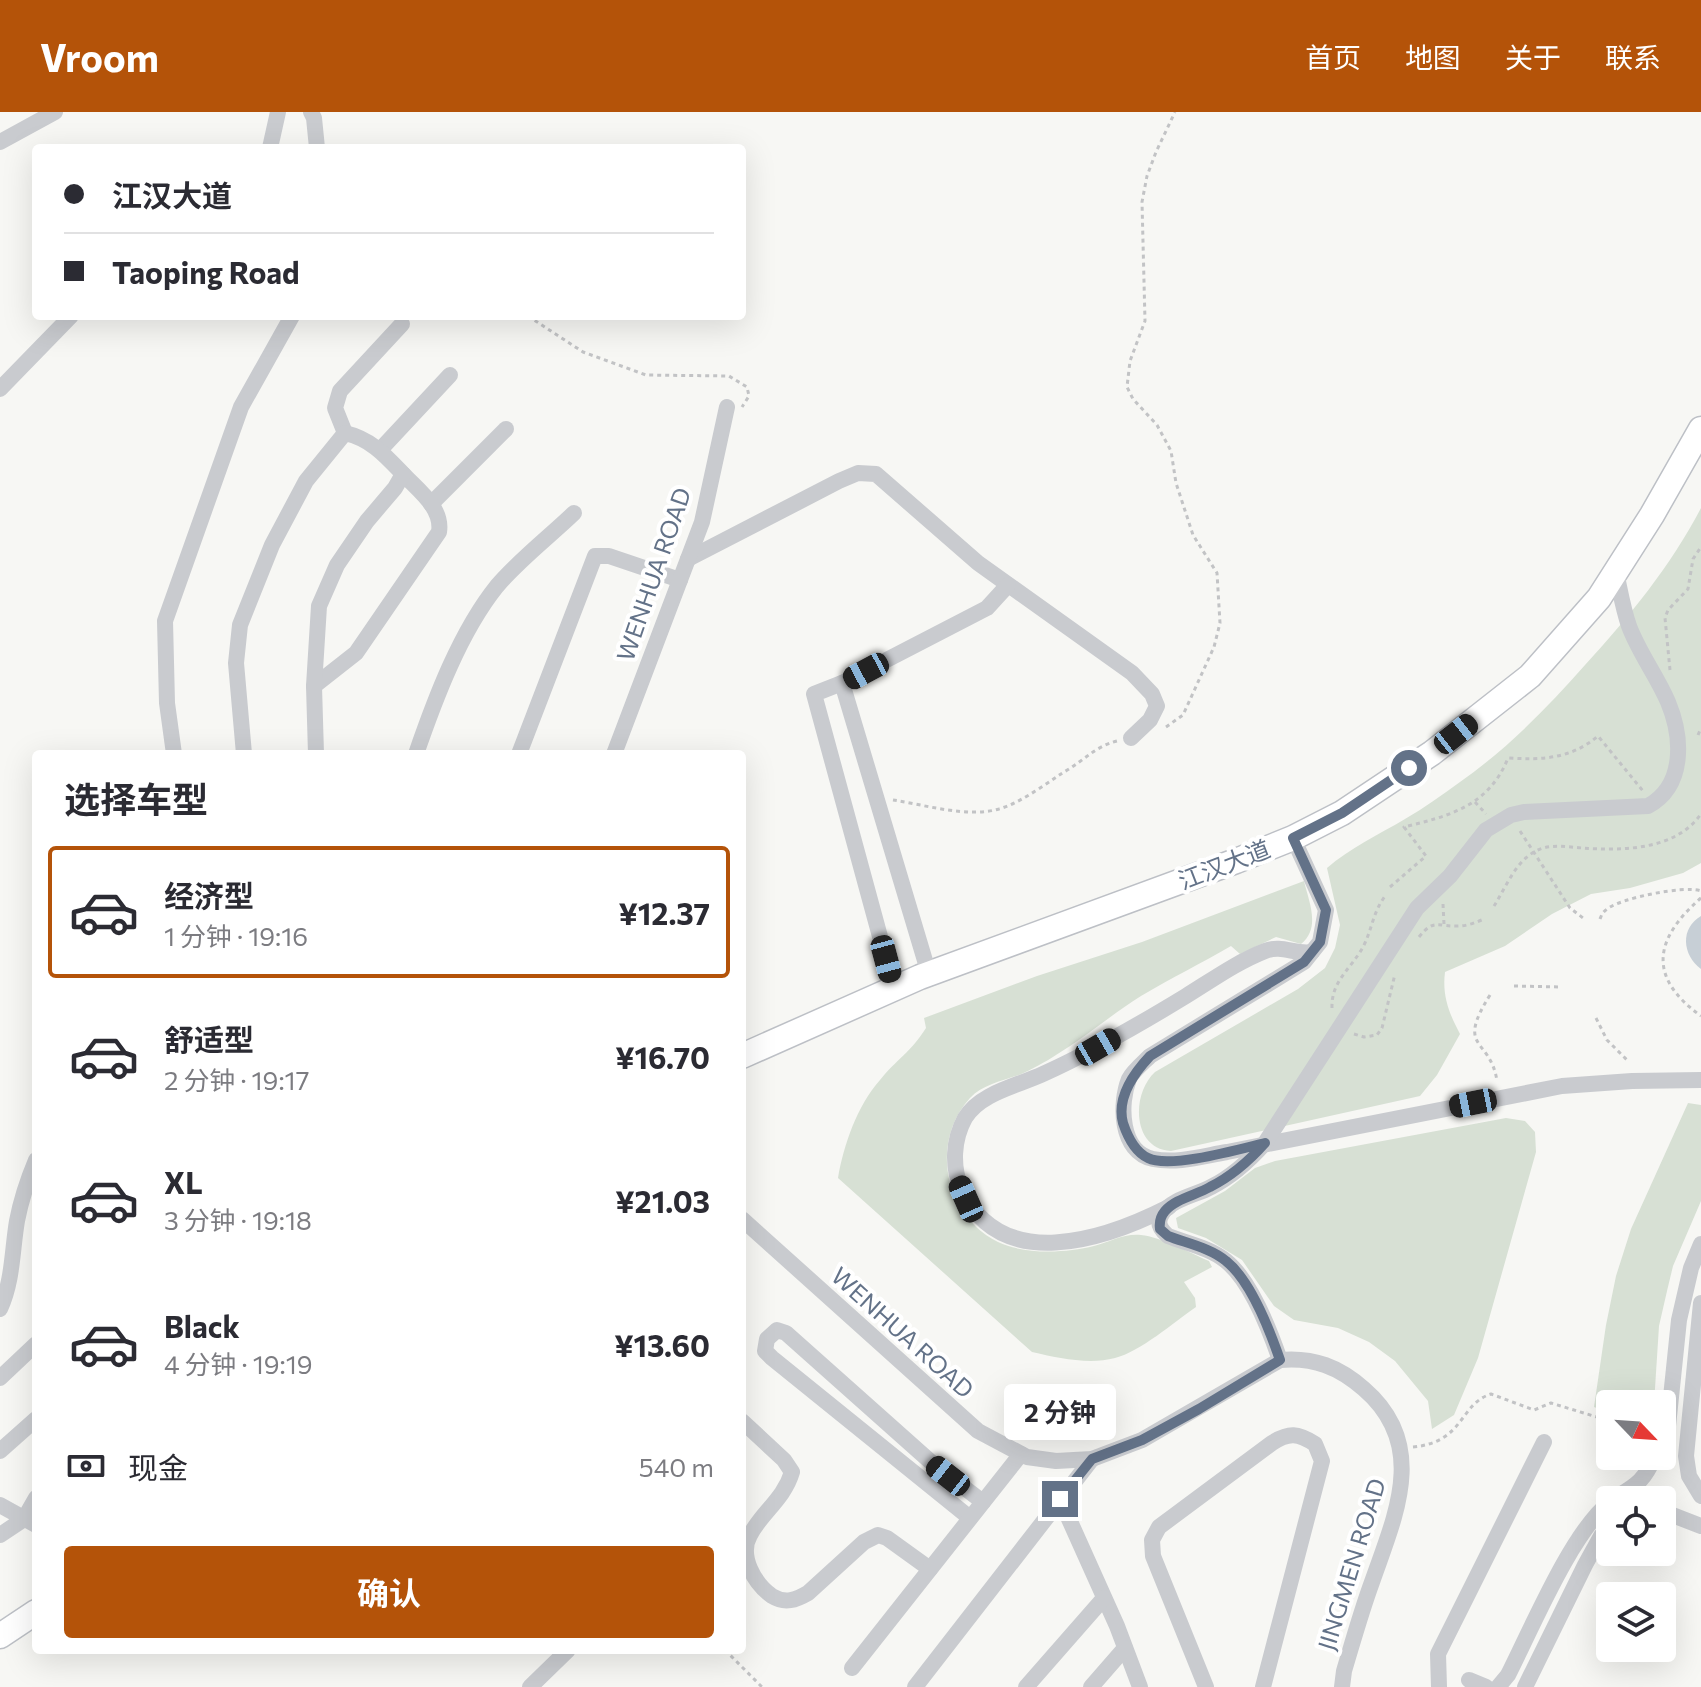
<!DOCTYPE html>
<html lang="zh">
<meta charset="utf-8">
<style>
:root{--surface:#fff;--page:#f7f7f7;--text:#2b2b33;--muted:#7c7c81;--line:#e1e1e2;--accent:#b45309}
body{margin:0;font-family:Commissioner,"Noto Sans SC",sans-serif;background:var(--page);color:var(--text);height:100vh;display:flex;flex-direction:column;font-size:30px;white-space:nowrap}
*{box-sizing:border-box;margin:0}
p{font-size:26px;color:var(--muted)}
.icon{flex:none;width:44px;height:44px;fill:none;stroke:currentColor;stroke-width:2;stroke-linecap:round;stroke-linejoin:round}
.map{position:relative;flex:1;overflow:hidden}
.side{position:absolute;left:32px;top:638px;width:714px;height:904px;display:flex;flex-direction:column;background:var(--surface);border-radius:8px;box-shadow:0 8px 32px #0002}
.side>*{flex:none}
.banner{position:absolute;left:32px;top:32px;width:714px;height:176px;border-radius:8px;box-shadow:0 8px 32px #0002;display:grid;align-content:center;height:176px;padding:0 32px;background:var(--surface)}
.needle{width:52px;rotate:115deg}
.fabs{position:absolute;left:1596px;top:1278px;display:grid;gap:16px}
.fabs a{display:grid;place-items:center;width:80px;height:80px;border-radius:8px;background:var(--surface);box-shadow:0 8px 32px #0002;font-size:40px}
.end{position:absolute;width:36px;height:36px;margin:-18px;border:10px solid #637288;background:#fff;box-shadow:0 0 0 4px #fff}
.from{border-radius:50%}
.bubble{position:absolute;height:56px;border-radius:8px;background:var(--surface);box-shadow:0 8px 32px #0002;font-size:26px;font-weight:700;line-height:56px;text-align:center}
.car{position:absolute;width:24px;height:48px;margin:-24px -12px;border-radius:10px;box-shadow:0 0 6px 2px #0007;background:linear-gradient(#222 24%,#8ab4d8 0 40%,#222 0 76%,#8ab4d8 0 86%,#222 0)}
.banner b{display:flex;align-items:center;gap:28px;height:76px;font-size:30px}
.banner b+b{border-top:2px solid var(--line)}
.banner i{width:20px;height:20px;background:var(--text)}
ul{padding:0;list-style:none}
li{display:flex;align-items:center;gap:24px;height:132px;margin:0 16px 12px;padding:0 16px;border:4px solid transparent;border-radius:8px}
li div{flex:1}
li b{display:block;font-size:30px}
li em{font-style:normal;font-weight:700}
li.active{border-color:var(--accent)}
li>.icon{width:72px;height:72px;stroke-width:1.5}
h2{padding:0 32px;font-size:36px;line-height:96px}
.pay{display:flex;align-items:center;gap:20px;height:88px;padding:0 32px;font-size:30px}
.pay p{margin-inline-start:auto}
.cta{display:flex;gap:16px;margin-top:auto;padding:16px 32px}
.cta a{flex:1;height:92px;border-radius:8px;background:var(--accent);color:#fff;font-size:32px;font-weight:700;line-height:92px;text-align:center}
header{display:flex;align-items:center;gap:48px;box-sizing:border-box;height:112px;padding:0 40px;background:var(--accent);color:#fff}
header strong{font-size:38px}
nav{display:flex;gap:44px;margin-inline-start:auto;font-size:28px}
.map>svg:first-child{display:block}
</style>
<header>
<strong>Vroom</strong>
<nav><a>首页</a><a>地图</a><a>关于</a><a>联系</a></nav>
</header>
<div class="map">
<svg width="1701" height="1575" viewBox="0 0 1701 1575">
<rect width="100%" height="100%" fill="#f7f7f4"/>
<!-- green -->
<g fill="#d7e0d4">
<path d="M1701,396V751L1683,761L1630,776L1591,782L1552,802L1505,834L1445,860C1442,884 1449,901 1460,922L1437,963L1420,984L1171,1039C1132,1037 1131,982 1155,960L1298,877L1325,856L1335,836L1340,813L1327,756C1350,736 1378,723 1405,707C1424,696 1442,683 1460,670C1507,637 1547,596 1585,553C1629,505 1670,455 1701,396Z"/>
<path d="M1304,769C1309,790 1321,816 1301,832L1276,825L1240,842L1231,834C1202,851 1171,866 1141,884C1112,902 1086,925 1056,943C1045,950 1031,958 1019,963C1002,969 982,973 970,986C929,1031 945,1104 998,1130C1025,1143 1066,1141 1094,1134C1109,1130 1125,1121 1141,1123C1161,1125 1190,1141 1209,1149L1212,1155L1184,1170L1195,1186L1196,1195C1174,1210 1140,1240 1115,1246C1089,1253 1058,1246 1032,1240L838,1066C844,1032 857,994 880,968C896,948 911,940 926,916L924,906L1037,864L1142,830Z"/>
<path d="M1688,991L1701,993V1089L1673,1154L1667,1179L1659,1214L1654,1292H1610V1301L1594,1295L1606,1213L1616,1164L1631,1117Z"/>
<path d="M1506,1006L1525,1009L1535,1020L1536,1040L1478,1246L1454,1303L1432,1317L1428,1289L1395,1249L1369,1230L1338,1216L1294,1208L1274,1194L1242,1148L1206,1126L1178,1116L1176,1106L1225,1079L1255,1056L1275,1049Z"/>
</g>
<!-- water -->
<path fill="#c7cfd6" d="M1701,804V857C1682,843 1680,816 1701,804Z"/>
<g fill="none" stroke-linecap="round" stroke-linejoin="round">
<defs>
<g id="secondary">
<path d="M742,944L920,865L1236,749L1293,726L1342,701L1432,641L1530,564L1599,486L1652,403L1701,317"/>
<path d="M0,1524L36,1500"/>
</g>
</defs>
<!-- secondary casing -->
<use href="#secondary" stroke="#bdc0c6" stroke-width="27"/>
<!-- path -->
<g stroke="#c2c3c5" stroke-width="3" stroke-dasharray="4 4" stroke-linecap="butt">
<path d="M528,204L583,240L646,263L729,264L747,275L749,284L742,295"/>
<path d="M1670,558L1665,506L1668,498L1688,477L1693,447L1701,435"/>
<path d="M1166,615L1183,603L1214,535L1220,511L1217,461L1193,423L1176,371L1171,339L1157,313L1133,287L1127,275L1130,249L1145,209L1142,90L1147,64L1156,40L1175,0"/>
<path d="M1698,623L1701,616"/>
<path d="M893,688C926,693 967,706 999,697C1022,690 1044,673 1064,660C1085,648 1094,635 1117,629"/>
<path d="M1475,690L1486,702"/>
<path d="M1520,719L1570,796L1583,806"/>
<path d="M1390,775L1426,744L1404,715C1449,704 1489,694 1508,646C1542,648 1571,647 1598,624L1643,679"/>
<path d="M1701,786C1654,827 1647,865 1701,904"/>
<path d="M1443,792L1444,812"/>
<path d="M1494,794C1506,775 1515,751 1534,740C1549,731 1566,735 1583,736C1623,739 1676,738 1701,702"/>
<path d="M1600,807C1602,802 1602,801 1607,797C1621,786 1685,773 1701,779"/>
<path d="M1419,825C1434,806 1438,815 1459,814C1467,814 1477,810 1484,807"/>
<path d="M1514,874L1562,875"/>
<path d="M1490,883C1455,939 1490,924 1497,969"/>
<path d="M1332,896C1331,869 1351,857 1363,835C1372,818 1373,799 1386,783"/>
<path d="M1596,906L1607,928L1627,948"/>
<path d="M1354,922L1364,925L1377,923L1382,916L1395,862"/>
<path d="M1413,1335C1465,1330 1459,1292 1491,1282L1534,1298L1551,1291L1610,1309"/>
<path d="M725,1538L762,1575"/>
</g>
<!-- street -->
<g stroke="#c9cbcf" stroke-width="16">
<path d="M311,0L314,6L317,36"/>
<path d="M0,30L55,0"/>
<path d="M270,36L278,0"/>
<path d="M0,277L71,204"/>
<path d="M345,321L335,296L340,279L402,212"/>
<path d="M380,338L450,263"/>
<path d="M431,392L506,317"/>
<path d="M688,447L839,369L858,361L876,362L978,451L1132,561L1152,582L1157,594L1150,608L1131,626"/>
<path d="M842,571L929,862"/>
<path d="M314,574L356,541L439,420C443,396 418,378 403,362"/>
<path d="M174,642L167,591L165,509L241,295L292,204"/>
<path d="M244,642L236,551L240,513L272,433L306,369L345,321C371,327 385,343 403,362L395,376L367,409L337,453L319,494L314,574L316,642"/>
<path d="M416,642C435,587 460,520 497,474C519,448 549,425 574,401"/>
<path d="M519,642L595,444H609L680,468"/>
<path d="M614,642L702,410L727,295"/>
<path d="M1293,726L1326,798L1320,830L1304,850L1150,944C1143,951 1133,959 1129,967C1119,992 1120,1040 1153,1047C1177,1052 1203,1044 1227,1040L1562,974L1632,969L1701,968"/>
<path d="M894,876L814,582L842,571L987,496L1008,473"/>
<path d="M1169,1095C1104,1128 1000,1163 961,1076C952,1054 953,1028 965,1006C980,981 1017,974 1043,962C1092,940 1140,912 1186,884C1212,868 1237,850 1265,839C1282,832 1295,843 1312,840"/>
<path d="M742,1107L978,1319L1027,1345L1056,1349L1092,1347L1142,1328L1280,1248C1314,1245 1339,1255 1364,1277C1429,1333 1395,1404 1372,1470C1361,1500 1353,1529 1344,1559L1342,1575"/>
<path d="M1701,1191L1686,1344L1689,1364L1701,1384"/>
<path d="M0,1197C13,1169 12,1138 17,1109C21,1088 28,1067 36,1048"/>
<path d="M1280,1248C1270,1219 1250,1168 1226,1149C1211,1136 1186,1131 1168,1124C1161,1118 1156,1111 1162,1102C1171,1087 1197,1083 1211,1075C1233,1064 1249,1049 1265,1031L1417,796L1450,764L1486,718L1511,703L1524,700L1648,694C1685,674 1683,626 1668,590C1657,564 1639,541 1629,514C1623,497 1620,478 1616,460"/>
<path d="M0,1266L36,1232"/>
<path d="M742,1309L784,1348L792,1360C784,1387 762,1400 750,1423C738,1444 755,1472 772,1484C785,1492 796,1488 808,1481L864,1430L878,1423L887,1426L930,1457"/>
<path d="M1662,1328L1668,1314L1679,1208L1691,1156L1701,1132"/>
<path d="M0,1339L36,1307"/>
<path d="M1060,1387L1117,1514L1140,1575"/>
<path d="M1612,1388C1636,1373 1643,1371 1655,1344"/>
<path d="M0,1393L36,1413"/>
<path d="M1662,1399L1701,1414"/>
<path d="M970,1406L772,1246L765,1239L767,1227L777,1218L786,1221L932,1351L983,1390"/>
<path d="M0,1423L24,1407L36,1386"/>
<path d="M852,1556L1021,1342"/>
<path d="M1469,1568L1486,1575"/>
<path d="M530,1575L568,1538"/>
<path d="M915,1575L1092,1347"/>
<path d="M1026,1575L1104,1486"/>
<path d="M1091,1575L1125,1536"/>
<path d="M1206,1575L1153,1444L1152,1428L1159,1415L1272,1331C1289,1320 1298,1321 1315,1332L1322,1349L1263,1575"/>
<path d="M1439,1575L1438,1542L1544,1330"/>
<path d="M1498,1575L1508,1563C1531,1518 1572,1419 1610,1390"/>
<path d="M1525,1575L1585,1453L1601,1424L1610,1413"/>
</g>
<!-- secondary -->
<use href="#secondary" stroke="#fff" stroke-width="24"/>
</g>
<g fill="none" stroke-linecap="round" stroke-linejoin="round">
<!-- route -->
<path stroke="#637288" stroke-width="10" d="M1060,1387L1092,1347L1142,1328L1199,1297L1280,1248C1270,1219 1250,1168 1226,1149C1211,1136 1186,1131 1168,1124L1160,1117C1159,1110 1160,1105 1165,1099C1175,1087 1196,1083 1210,1075C1232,1064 1249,1049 1265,1031C1240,1037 1170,1057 1148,1046C1135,1040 1127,1023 1123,1011C1116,985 1134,961 1150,944L1304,850L1320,830L1326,798L1293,726L1342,701L1409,656"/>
</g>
<g text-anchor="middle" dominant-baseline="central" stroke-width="8" stroke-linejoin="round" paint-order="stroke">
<!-- street labels -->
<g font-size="24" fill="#637288" stroke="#fff">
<text transform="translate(653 462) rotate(-71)">WENHUA ROAD</text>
<text transform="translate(1224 752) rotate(-21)">江汉大道</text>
<text transform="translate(903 1220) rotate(42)">WENHUA ROAD</text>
<text transform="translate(1351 1452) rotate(-73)">JINGMEN ROAD</text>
</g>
</g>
</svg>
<div class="fabs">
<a><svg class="needle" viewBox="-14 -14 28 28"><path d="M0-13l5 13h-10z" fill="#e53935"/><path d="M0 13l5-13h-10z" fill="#7c7c81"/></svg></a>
<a><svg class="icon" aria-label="locate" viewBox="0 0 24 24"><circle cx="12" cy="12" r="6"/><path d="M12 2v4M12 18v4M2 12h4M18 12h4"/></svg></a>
<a><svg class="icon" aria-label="layers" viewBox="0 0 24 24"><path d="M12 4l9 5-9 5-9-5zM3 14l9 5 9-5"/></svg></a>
</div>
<i class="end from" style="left:1409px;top:656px"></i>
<i class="end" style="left:1060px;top:1387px"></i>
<div class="bubble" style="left:1004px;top:1272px;width:112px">2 分钟</div>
<i class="car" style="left:866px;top:559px;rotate:242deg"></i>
<i class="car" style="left:1456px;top:622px;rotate:52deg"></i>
<i class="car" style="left:886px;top:847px;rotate:165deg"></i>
<i class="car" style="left:1098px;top:935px;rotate:60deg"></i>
<i class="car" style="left:1473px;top:991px;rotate:259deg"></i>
<i class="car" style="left:966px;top:1087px;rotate:336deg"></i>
<i class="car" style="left:948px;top:1364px;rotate:308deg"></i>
<div class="banner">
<b><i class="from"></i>江汉大道</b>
<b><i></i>Taoping Road</b>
</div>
<section class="side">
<h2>选择车型</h2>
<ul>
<li class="active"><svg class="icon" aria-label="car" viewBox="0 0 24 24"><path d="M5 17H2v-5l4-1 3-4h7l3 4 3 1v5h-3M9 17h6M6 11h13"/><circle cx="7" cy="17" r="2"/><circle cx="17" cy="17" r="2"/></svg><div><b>经济型</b><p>1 分钟 · 19:16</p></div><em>¥12.37</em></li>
<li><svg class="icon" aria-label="car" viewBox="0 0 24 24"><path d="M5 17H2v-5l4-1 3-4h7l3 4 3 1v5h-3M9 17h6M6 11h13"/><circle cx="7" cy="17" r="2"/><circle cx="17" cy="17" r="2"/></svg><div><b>舒适型</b><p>2 分钟 · 19:17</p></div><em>¥16.70</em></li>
<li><svg class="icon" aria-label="car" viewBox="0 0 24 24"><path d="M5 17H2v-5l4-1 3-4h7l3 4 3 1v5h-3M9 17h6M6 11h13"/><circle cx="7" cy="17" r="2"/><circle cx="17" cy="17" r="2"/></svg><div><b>XL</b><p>3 分钟 · 19:18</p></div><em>¥21.03</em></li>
<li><svg class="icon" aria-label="car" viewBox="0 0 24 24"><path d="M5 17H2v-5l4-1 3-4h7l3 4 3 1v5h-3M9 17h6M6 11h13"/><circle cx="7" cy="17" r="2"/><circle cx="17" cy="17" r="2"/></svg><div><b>Black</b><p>4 分钟 · 19:19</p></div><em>¥13.60</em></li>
</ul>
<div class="pay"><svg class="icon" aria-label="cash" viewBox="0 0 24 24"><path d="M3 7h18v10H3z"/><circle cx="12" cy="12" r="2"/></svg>现金<p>540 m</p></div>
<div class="cta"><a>确认</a></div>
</section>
</div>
